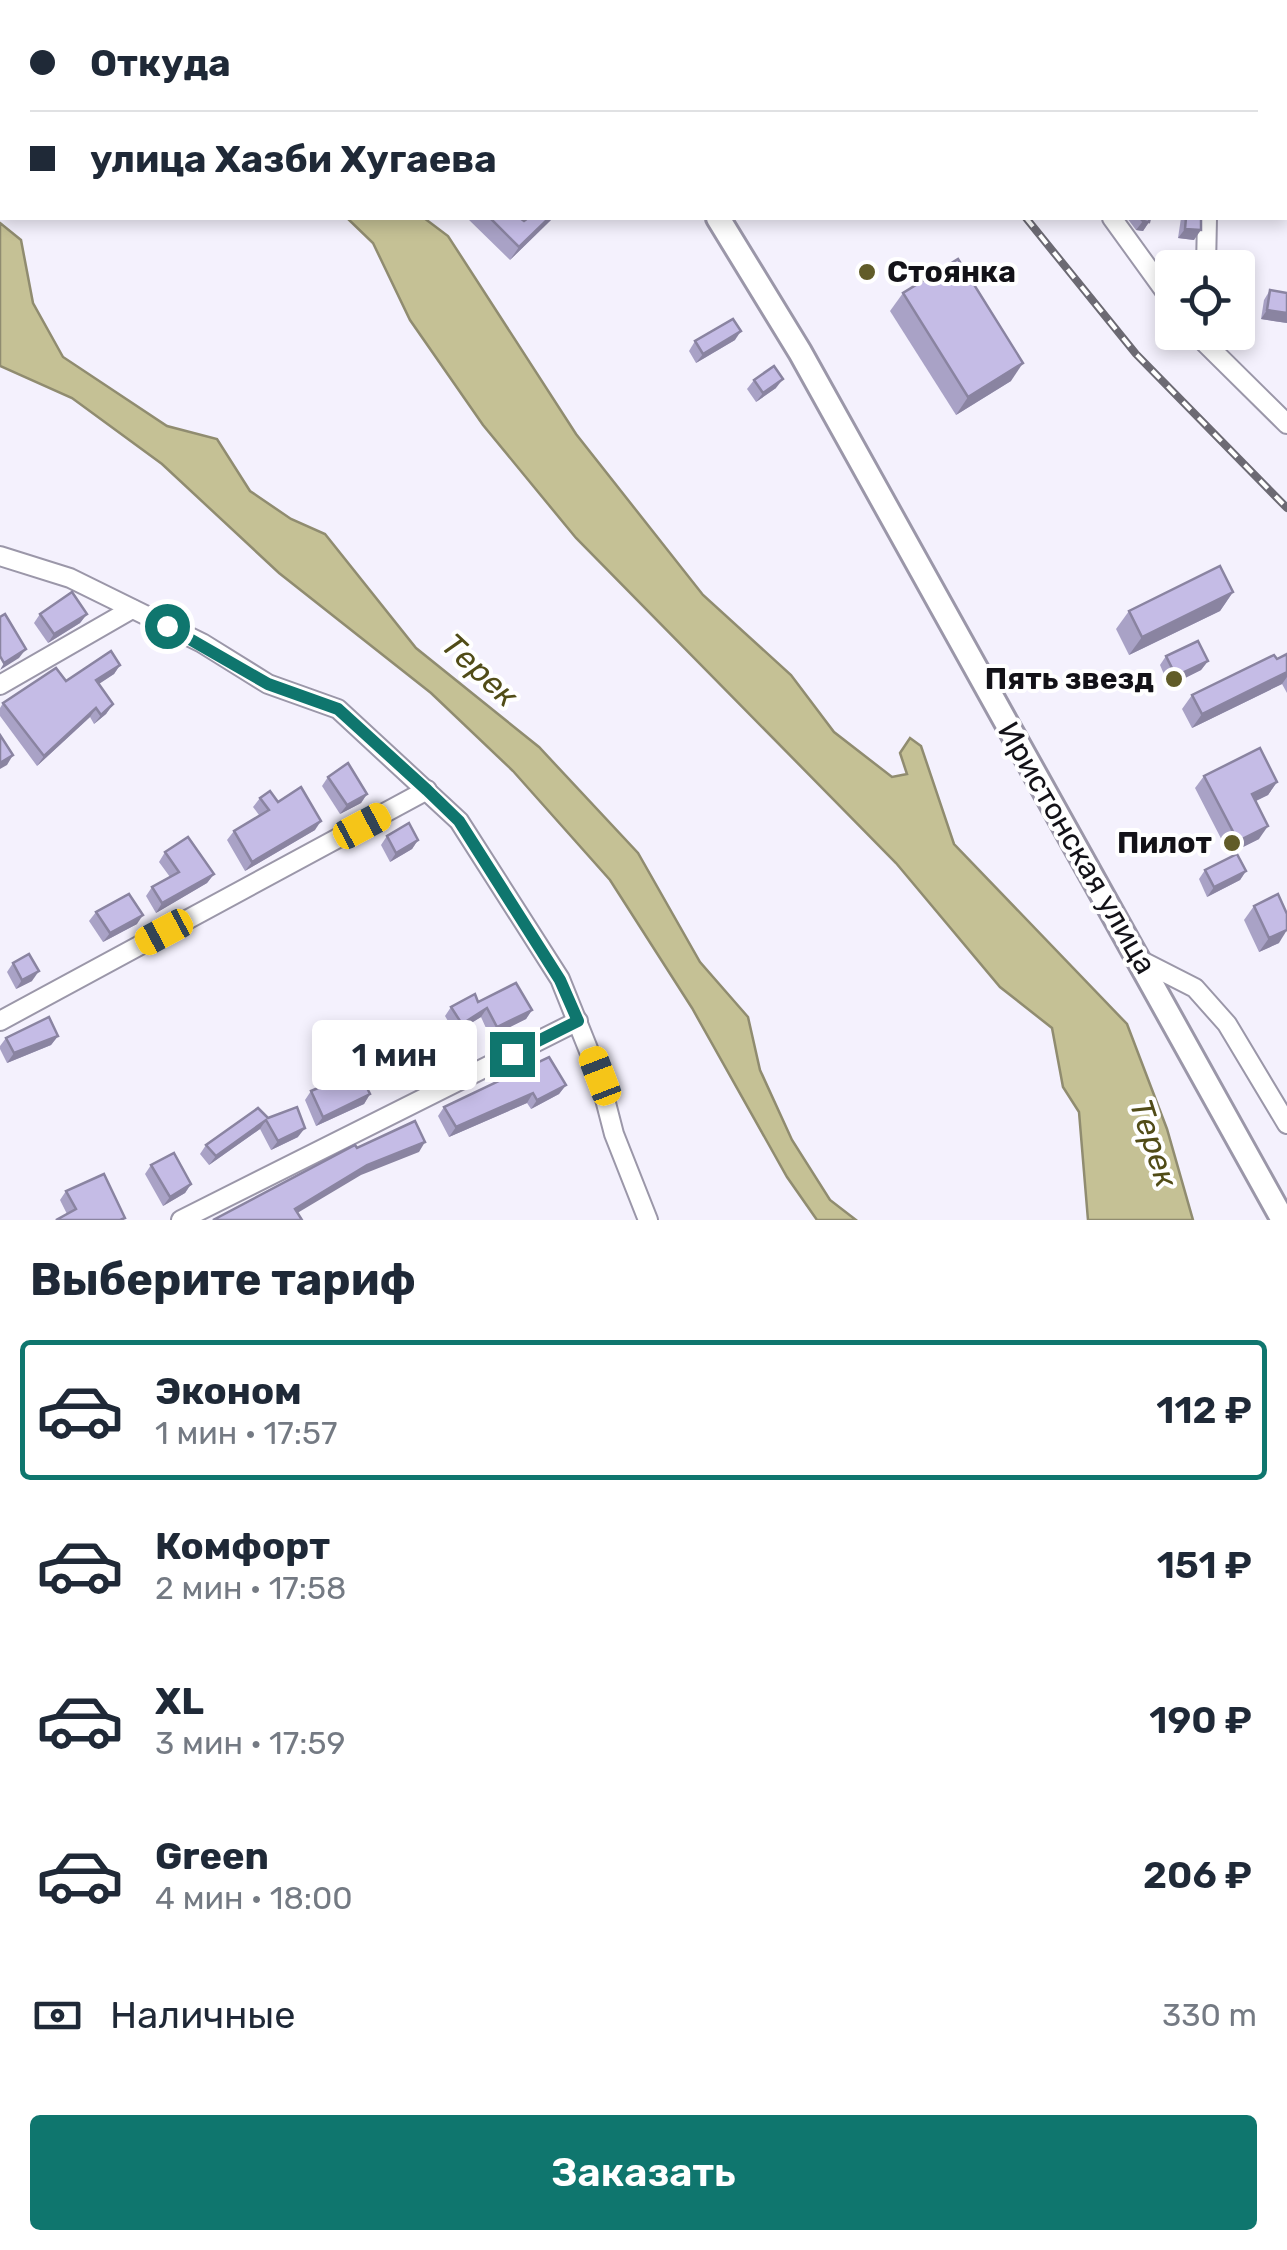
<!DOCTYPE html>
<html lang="ru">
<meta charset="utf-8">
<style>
:root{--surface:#fff;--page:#f2f2f3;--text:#1f2937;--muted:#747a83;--line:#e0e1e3;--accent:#0f766e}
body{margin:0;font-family:Rubik,sans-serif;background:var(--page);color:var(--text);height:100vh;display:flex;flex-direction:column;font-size:38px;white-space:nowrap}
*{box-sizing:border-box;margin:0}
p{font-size:32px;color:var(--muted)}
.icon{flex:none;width:55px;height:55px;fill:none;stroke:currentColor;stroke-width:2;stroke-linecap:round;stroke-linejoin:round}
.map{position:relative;height:1220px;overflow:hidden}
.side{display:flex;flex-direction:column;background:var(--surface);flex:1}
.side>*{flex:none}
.guide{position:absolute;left:0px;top:0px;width:1288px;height:220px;box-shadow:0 5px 15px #0003;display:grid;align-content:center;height:220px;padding:0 30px;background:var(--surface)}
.buttons{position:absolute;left:1155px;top:250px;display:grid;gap:20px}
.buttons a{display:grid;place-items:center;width:100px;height:100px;border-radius:10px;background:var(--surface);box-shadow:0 5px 15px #0003;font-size:50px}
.end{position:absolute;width:45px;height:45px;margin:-22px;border:12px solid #0f766e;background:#fff;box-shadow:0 0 0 5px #fff}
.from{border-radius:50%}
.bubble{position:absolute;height:70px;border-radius:10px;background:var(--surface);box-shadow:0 5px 15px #0003;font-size:32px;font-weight:600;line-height:70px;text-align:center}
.car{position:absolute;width:30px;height:60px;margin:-30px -15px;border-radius:12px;box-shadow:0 0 8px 2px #0007;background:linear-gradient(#f5c518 24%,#345 0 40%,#f5c518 0 76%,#345 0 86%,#f5c518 0)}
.guide b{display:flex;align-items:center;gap:35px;height:95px;font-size:38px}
.guide b+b{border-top:2px solid var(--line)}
.guide i{width:25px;height:25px;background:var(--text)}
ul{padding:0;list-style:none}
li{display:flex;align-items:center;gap:30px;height:140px;margin:0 20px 15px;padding:0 10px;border:5px solid transparent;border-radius:10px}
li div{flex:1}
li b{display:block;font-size:38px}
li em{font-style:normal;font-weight:600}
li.on{border-color:var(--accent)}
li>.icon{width:90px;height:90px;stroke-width:1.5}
h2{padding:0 30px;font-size:45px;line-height:120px}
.pay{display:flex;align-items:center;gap:25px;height:110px;padding:0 30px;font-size:38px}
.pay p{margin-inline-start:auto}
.button{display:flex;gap:20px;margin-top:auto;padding:20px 30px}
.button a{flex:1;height:115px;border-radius:10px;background:var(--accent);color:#fff;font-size:40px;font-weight:600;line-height:115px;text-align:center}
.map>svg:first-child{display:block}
</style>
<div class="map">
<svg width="1287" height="1220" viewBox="0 0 1287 1220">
<rect width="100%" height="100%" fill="#f4f1fd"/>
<!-- water -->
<g fill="#c5c195" stroke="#908c70" stroke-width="2.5">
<path d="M347,218H424L448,236L576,434L703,595L791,675L834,732L892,777L907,774L900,753L910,738L921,746L954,844L1127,1024L1167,1129L1193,1220H1088L1079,1112L1063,1087L1052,1028L1000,987L896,863L576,538L483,425L410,320L373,243Z"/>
<path d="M0,223L21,240L33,303L63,357L167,426L217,439L250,491L291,519L325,534L416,648L539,747L638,853L700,962L748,1017L760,1070L792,1140L830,1200L856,1220H817L787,1177L692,1008L610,880L513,771L431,693L279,573L162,464L72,398L0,366Z"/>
</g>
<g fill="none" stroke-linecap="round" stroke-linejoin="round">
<defs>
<g id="minor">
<path d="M316,0L319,2"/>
<path d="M977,0L979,2"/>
<path d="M1099,2V0"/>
<path d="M1219,2V0"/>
<path d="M1112,218L1172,301"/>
<path d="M1206,268L1207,218"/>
<path d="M1194,332L1287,424"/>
<path d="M0,556L70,578L202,643L268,684L338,709L459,821L560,979L599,1076L614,1134L648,1220"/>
<path d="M0,685L132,609"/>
<path d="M1142,961L1195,988L1227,1024L1287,1124"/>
<path d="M0,1021L427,790"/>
<path d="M181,1220L578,1021"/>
</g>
<g id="major">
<path d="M571,0L573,2"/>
<path d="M718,218L800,352L1283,1220"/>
</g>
</defs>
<!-- minor casing -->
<use href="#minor" stroke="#9b97a9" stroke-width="22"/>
<!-- major casing -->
<use href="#major" stroke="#9b97a9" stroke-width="28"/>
<!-- minor -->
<use href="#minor" stroke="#fff" stroke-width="18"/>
<!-- major -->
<use href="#major" stroke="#fff" stroke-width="22"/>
<defs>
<g id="rail">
<path d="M886,0L887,2"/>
<path d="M1026,218L1136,354L1287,508"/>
</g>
</defs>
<!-- rail casing -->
<use href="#rail" stroke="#6c6a73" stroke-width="8"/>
<!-- rail -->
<use href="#rail" stroke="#fff" stroke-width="4" stroke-dasharray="11" stroke-linecap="butt"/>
</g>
<!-- wall -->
<g fill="#a9a2c6">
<path d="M1287,162V191H1285V164Z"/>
<path d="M467,218H520L524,221L528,218H553L510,260Z"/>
<path d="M1127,218H1150L1149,222L1143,231L1136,230Z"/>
<path d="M1181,218H1201L1194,240L1178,238Z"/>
<path d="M1270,290L1287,293V323L1261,319L1264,300Z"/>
<path d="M903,293L1011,381L956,415L890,311Z"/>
<path d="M735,340L696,363L689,351L695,341Z"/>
<path d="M754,380L776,388L756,402L747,389Z"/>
<path d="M1233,592L1220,611L1129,655L1116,629L1129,611Z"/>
<path d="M40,614H87L80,623L48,643L34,623Z"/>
<path d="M1287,654V693L1282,684L1192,728L1182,709L1192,695Z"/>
<path d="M1166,656L1208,661L1201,670L1169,686L1160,665Z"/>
<path d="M120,665L114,674L98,684L113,704L106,714L94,724L90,717L37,766L0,716V708L3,703Z"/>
<path d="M1204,776L1277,782L1268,795L1256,801L1259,839L1229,854L1195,788Z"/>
<path d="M328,777L367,794L361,803L340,814L322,786Z"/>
<path d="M260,798L278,802L315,830L245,871L227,840L234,831L259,815L253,807Z"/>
<path d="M387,836L418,840L412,849L390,862L381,845Z"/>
<path d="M165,852L214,874L207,883L156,913L146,896L152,887L170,877L159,862Z"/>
<path d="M1205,870L1246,871L1240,880L1207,897L1199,879Z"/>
<path d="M1254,906L1279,943L1259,952L1244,920Z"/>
<path d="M96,912L137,924L103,942L89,921Z"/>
<path d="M13,963L32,981L16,989L7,972Z"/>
<path d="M478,1002L532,1010L526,1019L490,1037L481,1017L455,1033L445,1016L451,1007Z"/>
<path d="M58,1036L51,1045L7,1063L0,1049V1046L6,1038Z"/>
<path d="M391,1047L450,1053L444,1062L397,1085L384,1056Z"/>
<path d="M337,1075L370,1094L364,1104L316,1126L305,1100L311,1091L331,1082Z"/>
<path d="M566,1085L559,1094L531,1109L527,1103L449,1137L438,1116L444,1107Z"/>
<path d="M268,1118L298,1137L271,1150L260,1129L209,1165L200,1154L206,1145Z"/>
<path d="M151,1165L191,1184L185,1193L163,1206L145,1174Z"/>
<path d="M66,1191L125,1218L123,1220H56L67,1214L60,1200Z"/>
</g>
<!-- shaded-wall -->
<g fill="#8a84a1">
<path d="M1162,0H1192L1190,2H1160Z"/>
<path d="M549,218H553L510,260L519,247Z"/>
<path d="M1143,221L1149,222L1143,231L1136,230Z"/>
<path d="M1185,229L1201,230L1194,240L1178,238Z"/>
<path d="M1267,310L1287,313V323L1261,319Z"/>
<path d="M741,331L735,340L696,363L703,354Z"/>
<path d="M1023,363L1011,381L956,415L968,397Z"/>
<path d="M783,379L776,388L756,402L763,393Z"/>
<path d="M1233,592L1220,611L1129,655L1142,637Z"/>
<path d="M87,614L80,623L48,643L54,634Z"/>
<path d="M26,649L19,658L0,670L4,663Z"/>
<path d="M1208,661L1201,670L1169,686L1176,676Z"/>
<path d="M120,665L114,674L90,690L96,680Z"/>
<path d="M1287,672V677L1282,684L1192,728L1202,714Z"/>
<path d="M113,704L106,714L94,724L101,715Z"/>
<path d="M96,708L90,717L37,766L44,756Z"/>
<path d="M13,755L7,765L0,769V763Z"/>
<path d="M1277,782L1268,795L1243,807L1252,794Z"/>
<path d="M367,794L361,803L340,814L347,805Z"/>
<path d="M321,821L315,830L245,871L252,862Z"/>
<path d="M1268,826L1259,839L1229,854L1238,841Z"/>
<path d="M418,840L412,849L390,862L396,853Z"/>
<path d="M1246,871L1240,880L1207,897L1214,887Z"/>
<path d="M214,874L207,883L156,913L162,903Z"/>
<path d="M143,915L137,924L103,942L110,933Z"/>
<path d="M1287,930L1279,943L1259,952L1269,938Z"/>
<path d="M39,971L32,981L16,989L22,980Z"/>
<path d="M487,1008L481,1017L455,1033L462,1024Z"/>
<path d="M532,1010L526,1019L490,1037L497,1027Z"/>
<path d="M58,1036L51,1045L7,1063L14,1053Z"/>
<path d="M450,1053L444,1062L397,1085L404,1076Z"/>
<path d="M566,1085L559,1094L531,1109L537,1100Z"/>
<path d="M533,1093L527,1103L449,1137L456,1127Z"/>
<path d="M370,1094L364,1104L316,1126L323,1117Z"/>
<path d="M266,1120L260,1129L209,1165L216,1156Z"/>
<path d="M305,1128L298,1137L271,1150L278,1141Z"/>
<path d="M425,1142L419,1152L361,1175L289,1218L295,1209L367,1165Z"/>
<path d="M191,1184L185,1193L163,1206L170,1197Z"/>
</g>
<!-- building -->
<g fill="#c5bce6" stroke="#8a84a1" stroke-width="2.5">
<path d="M302,0H313L316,2H300Z"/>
<path d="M760,0H820L821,2H758Z"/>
<path d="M1234,0H1250L1249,2H1232Z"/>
<rect x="1285" y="10" width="2" height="20"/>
<path d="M490,218H520L524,221L528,218H549L519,247Z"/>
<path d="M1140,218H1150L1149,222L1143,221Z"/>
<path d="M1186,218H1201V230L1185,229Z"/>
<path d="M958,259L1023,363L968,397L903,293Z"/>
<path d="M1270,290L1287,293V313L1267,310Z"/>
<path d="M733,319L741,331L703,354L695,341Z"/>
<path d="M774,366L783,379L763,393L754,380Z"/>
<path d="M1220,566L1233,592L1142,637L1129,611Z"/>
<path d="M72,592L87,614L54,634L40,614Z"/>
<path d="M5,614L26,649L4,663L0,656V617Z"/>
<path d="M1198,641L1208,661L1176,676L1166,656Z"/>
<path d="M111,651L120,665L96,680L113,704L101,715L96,708L44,756L3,703L56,668L66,681Z"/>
<path d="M1287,654V672L1202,714L1192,695L1274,655L1277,659Z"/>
<path d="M0,735L13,755L0,763Z"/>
<path d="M1260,748L1277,782L1252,794L1268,826L1238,841L1204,776Z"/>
<path d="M348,763L367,794L347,805L328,777Z"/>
<path d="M301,787L321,821L252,862L234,831L269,810L260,798L270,791L278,802Z"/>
<path d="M409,823L418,840L396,853L387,836Z"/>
<path d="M188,837L214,874L162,903L152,887L179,872L165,852Z"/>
<path d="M1237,854L1246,871L1214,887L1205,870Z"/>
<path d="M129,894L143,915L110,933L96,912Z"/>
<path d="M1278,894L1287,914V930L1269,938L1254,906Z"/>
<path d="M29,954L39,971L22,980L13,963Z"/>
<path d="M516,983L532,1010L497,1027L487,1008L462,1024L451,1007L475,994L478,1002Z"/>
<path d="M49,1017L58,1036L14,1053L6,1038Z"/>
<path d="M435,1024L450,1053L404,1076L391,1047Z"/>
<path d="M549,1057L566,1085L537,1100L533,1093L456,1127L444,1107Z"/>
<path d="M356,1066L370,1094L323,1117L311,1091L339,1079L337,1075Z"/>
<path d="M297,1107L305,1128L278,1141L266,1120L216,1156L206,1145L258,1108L268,1118Z"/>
<path d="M415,1121L425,1142L367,1165L295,1209L302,1220H213L355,1145L357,1148Z"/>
<path d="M174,1153L191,1184L170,1197L151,1165Z"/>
<path d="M104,1174L125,1218L120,1220H56L76,1209L66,1191Z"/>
</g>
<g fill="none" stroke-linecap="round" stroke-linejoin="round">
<!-- route -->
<path stroke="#0f766e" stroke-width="12" d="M167,626L268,684L338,709L427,790L459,821L560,980L578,1021L512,1054"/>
</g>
<!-- markers -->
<g fill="#615c28" stroke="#fff" stroke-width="4">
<circle cx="867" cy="272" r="10"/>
<circle cx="1174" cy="679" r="10"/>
<circle cx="1232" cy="843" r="10"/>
</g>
<g text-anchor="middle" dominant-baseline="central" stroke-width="8" stroke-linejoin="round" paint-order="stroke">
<!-- poi labels -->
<g font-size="30" font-weight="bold" fill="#131218" stroke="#fff" text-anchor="end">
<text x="887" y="272" text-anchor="start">Стоянка</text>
<text x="1154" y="679">Пять звезд</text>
<text x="1212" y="843">Пилот</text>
</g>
<!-- street labels -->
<g font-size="30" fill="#131218" stroke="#fff">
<text transform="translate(1077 848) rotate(60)">Иристонская улица</text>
</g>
<!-- water labels -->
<g font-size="32" font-style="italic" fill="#514c17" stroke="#fff">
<text transform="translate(480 670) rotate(43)">Терек</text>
<text transform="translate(1154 1143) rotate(72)">Терек</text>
</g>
</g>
</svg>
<div class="buttons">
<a><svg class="icon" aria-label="locate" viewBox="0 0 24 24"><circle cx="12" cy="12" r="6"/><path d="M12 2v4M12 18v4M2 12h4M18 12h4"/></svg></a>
</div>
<i class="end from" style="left:167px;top:626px"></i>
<i class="end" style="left:512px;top:1054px"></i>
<div class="bubble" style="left:312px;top:1020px;width:165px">1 мин</div>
<i class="car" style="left:362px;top:826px;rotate:62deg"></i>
<i class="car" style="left:164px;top:932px;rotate:242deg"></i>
<i class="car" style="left:600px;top:1076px;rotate:339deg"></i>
<div class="guide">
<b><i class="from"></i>Откуда</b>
<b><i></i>улица Хазби Хугаева</b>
</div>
</div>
<section class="side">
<h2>Выберите тариф</h2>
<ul>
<li class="on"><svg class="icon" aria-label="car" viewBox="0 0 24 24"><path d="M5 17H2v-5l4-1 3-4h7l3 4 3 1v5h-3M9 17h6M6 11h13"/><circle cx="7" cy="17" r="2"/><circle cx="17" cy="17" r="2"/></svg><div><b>Эконом</b><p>1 мин · 17:57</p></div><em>112 ₽</em></li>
<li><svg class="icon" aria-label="car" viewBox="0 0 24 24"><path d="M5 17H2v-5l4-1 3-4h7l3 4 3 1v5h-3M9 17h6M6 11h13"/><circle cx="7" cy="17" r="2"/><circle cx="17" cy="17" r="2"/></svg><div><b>Комфорт</b><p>2 мин · 17:58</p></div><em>151 ₽</em></li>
<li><svg class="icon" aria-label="car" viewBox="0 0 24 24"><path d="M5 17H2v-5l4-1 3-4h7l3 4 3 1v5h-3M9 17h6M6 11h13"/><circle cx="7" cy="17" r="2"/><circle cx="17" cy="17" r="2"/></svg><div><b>XL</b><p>3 мин · 17:59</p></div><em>190 ₽</em></li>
<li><svg class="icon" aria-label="car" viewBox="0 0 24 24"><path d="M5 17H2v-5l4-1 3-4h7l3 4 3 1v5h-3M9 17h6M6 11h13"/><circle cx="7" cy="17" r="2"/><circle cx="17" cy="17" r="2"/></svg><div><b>Green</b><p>4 мин · 18:00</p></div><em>206 ₽</em></li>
</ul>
<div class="pay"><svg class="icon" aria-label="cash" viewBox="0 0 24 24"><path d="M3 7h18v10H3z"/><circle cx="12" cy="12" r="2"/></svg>Наличные<p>330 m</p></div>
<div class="button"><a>Заказать</a></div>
</section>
